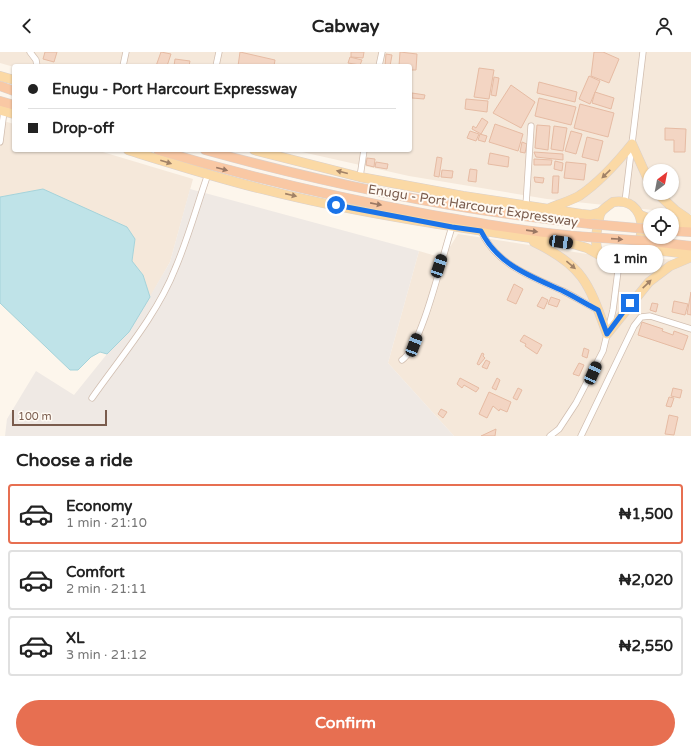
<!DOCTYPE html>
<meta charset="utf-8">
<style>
:root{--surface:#fff;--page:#f6f6f6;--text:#222;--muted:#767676;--line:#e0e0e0;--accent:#e76f51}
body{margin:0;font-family:"Varela Round",sans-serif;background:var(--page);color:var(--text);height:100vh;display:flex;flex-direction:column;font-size:15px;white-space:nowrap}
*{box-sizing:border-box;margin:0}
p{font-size:13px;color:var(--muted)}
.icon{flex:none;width:22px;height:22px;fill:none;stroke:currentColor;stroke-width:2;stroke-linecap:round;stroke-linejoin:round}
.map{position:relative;height:384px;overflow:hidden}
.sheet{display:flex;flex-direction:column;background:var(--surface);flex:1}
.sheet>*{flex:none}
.top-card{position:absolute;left:12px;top:12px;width:400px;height:88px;border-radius:4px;box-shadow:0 1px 3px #0004;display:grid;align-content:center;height:88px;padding:0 16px;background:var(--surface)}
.needle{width:26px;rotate:32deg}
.controls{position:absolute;left:643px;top:112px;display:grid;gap:8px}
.controls a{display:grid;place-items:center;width:36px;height:36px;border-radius:50%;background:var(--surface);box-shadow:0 1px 3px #0004;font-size:20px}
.scale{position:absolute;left:12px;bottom:10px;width:95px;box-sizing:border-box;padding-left:4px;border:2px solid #7a5c4d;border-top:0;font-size:11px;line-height:14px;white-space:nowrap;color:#7a5c4d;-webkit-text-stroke:3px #fffaf3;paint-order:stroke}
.end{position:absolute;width:18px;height:18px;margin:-9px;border:5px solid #1a73e8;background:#fff;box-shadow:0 0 0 2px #fff}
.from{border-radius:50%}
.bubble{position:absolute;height:28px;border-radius:14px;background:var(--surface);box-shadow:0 1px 3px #0004;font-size:13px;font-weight:700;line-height:28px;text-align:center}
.car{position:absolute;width:12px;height:24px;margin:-12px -6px;border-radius:5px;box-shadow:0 0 3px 1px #0007;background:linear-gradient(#222 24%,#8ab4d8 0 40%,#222 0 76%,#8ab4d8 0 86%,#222 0)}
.top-card b{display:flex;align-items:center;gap:14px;height:38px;font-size:15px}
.top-card b+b{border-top:1px solid var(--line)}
.top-card i{width:10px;height:10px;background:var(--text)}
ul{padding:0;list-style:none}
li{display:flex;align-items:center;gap:12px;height:60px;margin:0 8px 6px;padding:0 8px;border:2px solid var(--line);border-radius:4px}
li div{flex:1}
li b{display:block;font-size:15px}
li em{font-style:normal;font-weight:700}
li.current{border-color:var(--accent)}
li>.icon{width:36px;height:36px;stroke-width:1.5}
h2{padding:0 16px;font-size:18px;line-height:48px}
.button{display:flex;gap:8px;margin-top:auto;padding:8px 16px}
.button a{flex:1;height:46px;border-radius:24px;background:var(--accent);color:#fff;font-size:16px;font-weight:700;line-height:46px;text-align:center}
header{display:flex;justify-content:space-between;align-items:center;height:52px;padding:0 16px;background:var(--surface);font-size:18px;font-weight:700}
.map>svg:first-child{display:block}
</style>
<header><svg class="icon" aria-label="back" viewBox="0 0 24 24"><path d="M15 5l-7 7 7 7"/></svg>Cabway<svg class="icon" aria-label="person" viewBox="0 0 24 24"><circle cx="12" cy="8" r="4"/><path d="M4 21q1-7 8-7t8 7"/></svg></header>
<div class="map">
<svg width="691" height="384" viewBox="0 0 691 384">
<rect width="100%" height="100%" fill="#fdf6ec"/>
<!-- residential -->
<g fill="#f5e8da" fill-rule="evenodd">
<path d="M0,0H691V162L547,147L409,124L293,98H410V14L14,15L0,11ZM650,119H672V141H650Z"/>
<path d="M0,68L14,72V98H96L193,127L170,210L150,245L143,223L132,209L135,187L43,137L0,145Z"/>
<path d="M458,182L587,202L691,209V384H454L388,311L419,199L443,206Z"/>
</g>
<!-- industrial -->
<path fill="#efe9e4" d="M190,137L419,199L388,311L454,384H5L7,367L36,319L74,343L107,302L129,280L170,210Z"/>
<!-- water -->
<path fill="#bfe3e8" stroke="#a5d3da" d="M43,137L127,175L135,187L132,209L143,223L150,245L129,280L107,302L100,300L91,305L78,318H70L0,251V145Z"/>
<!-- building -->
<g fill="#f3d5c3" stroke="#e6bba3">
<path d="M45,0H57L54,10L43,7Z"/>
<path d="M161,0L171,2L167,14H156Z"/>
<path d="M240,0L275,8L274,14H238Z"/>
<path d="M351,0H364L363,6L351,5Z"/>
<path d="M400,0L417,2L416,18H410V14H399Z"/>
<path d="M594,0H603L619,7L609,31L591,24Z"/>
<path d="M386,2L392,3L390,14H385Z"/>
<path d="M350,5L362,8L360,13L348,11Z"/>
<path d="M175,7L190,9L189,14H174Z"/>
<path d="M479,16L494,18L489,47L474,45Z"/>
<path d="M589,24L600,29L590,52L579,47Z"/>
<path d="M494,25L499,26L496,44L491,43Z"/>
<path d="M539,30L577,40L575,50L537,41Z"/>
<path d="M511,33L535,50L521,76L493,61Z"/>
<path d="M595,40L614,46L611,57L592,51Z"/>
<path d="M412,41L425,43L424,47L412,46Z"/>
<path d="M539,46L576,55L571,73L535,64Z"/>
<path d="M466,47L488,49L487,60L465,57Z"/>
<path d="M580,52L614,61L608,85L574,76Z"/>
<path d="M482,66L488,70L481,82L472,77L473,74L476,76Z"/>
<path d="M495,72L523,82L518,99L489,90Z"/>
<path d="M537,73L550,74L548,98L535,96Z"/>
<path d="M554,74L567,76L563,99L551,97Z"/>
<path d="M665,76L686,77L685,100H674V88H665Z"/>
<path d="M470,79L479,82L476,89L467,86Z"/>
<path d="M571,79L582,82L576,102L565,99Z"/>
<path d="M480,82L487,84L485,90L478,88Z"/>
<path d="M587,85L603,89L598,109L582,105Z"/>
<path d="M522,90L527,92L525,101L520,100Z"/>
<path d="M534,100L563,102V108L536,105Z"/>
<path d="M490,101L509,105L508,115L488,112Z"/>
<path d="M437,105L442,106L439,125L434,124Z"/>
<path d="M367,106L375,107L374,115L366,113Z"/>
<path d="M534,107L552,108L551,113H534Z"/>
<path d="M555,109L563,111L562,119L554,117Z"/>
<path d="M376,110L388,112L387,117L375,115Z"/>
<path d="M566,110L586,112L584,128L564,126Z"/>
<path d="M470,117L477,118L476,130L468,129Z"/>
<path d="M442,118L453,119L452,126L441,125Z"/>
<path d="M553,124H559L558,141H552Z"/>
<path d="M534,125L544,126L543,131L535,130Z"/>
<path d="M514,232L523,237L516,252L507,248Z"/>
<path d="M691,240V263L687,262Z"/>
<path d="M542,245L548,248L544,257L537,254Z"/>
<path d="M551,245L560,248L557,255L548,252Z"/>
<path d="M674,249L688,252L685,263L672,260Z"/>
<path d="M652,251L658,252L656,260L650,258Z"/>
<path d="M642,270L663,277L662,279L673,283L674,279L688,284L683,298L638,283Z"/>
<path d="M524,283L542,293L537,302L525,294L526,292L520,289Z"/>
<path d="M584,296L589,298L587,306L582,304Z"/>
<path d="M482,301L484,302L483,304L485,306L479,313L477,312Z"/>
<path d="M486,308L490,310L487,317L482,315Z"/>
<path d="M579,311L584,313L579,324L573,322Z"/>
<path d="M460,326L479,336L476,340L464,333L462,336L457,332Z"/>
<path d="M497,326L500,328L496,338L492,336Z"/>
<path d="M518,336L522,338L517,348L513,346Z"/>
<path d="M673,336L682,338L680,346L671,344Z"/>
<path d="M489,340L511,350L507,360L500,357L499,359L493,354L487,366L479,362Z"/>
<path d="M669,345L674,346L671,355L666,354Z"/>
<path d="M441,357L447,360L443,366L438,362Z"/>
<path d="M669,363L678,365L674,383L665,382Z"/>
<path d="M496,377L495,384H481Z"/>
</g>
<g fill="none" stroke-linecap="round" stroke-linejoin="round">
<defs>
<g id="minor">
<path d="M30,0L36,8L37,14"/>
<path d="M123,14L126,0"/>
<path d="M216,14L219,0"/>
<path d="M379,14L382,0"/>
<path d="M0,90L4,59"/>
<path d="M360,125L364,98"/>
<path d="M625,150L643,0"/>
<path d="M526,153L531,74"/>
<path d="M481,179C497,213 530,224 563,239C575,245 586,252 598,258"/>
<path d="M402,308C422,295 443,201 452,175"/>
<path d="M92,346C120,306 157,263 175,217C188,187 197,153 208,122"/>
<path d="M550,384L559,377L576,351L603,299L613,258L619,211"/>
<path d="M581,384L634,274L641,265L650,264L691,277"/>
</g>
<g id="primary">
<path d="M0,24L14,28"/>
<path d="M0,58L14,62"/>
<path d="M128,98C173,112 217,126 262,137C364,163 469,177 573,192L587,196L601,204"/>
<path d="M254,98L360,125L463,144L581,162L591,163L601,160"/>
<path d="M657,141L675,158L691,169"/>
<path d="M613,150C657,143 645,217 612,210C593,206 595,187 598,172C599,168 599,163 601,160C604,156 609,153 613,150Z"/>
<path d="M550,156C559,152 570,149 579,144C600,130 616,112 632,92L650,132"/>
<path d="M640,163L650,167"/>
<path d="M672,170L691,172"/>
<path d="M534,190C584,214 589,232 607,282L649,230L670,214L691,205"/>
<path d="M631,206C648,194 671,201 691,202"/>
</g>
<g id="trunk">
<path d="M0,34L14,39"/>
<path d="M0,49L14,53"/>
<path d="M158,98C248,125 339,146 432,163C484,172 536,181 588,185"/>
<path d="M205,98C332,133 460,159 591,172"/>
<path d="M672,179L691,180"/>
<path d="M646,189L691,194"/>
</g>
</defs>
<!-- minor casing -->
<use href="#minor" stroke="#d1beb0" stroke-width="7"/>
<!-- primary casing -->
<use href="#primary" stroke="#dad1cd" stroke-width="10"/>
<!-- trunk casing -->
<use href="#trunk" stroke="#dad1cd" stroke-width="10"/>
<!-- minor -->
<use href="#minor" stroke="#fff" stroke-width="5.5"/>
<!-- primary -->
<use href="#primary" stroke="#fbd9a5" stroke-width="9"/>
<!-- trunk -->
<use href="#trunk" stroke="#f9c8a4" stroke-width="9"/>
<defs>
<g id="trunk-bridge">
<path d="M591,172L648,177"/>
<path d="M588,185L646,189"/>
</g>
</defs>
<!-- trunk-bridge casing -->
<use href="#trunk-bridge" stroke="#dad1cd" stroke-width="10" stroke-linecap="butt"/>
<!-- trunk-bridge -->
<use href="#trunk-bridge" stroke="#f9c8a4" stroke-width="9"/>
</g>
<!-- one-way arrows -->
<defs><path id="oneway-solid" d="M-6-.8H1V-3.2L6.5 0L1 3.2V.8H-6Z"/></defs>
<g fill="#a18267">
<use href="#oneway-solid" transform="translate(166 110) rotate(17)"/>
<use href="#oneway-solid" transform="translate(342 120) rotate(-166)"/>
<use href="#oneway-solid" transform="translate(606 122) rotate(136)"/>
<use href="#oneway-solid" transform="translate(291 143) rotate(13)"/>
<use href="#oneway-solid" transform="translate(571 213) rotate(40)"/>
<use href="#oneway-solid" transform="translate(647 232) rotate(-44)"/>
</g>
<g fill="#9a7763">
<use href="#oneway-solid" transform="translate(222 117) rotate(15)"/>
<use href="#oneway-solid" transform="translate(376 152) rotate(11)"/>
<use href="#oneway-solid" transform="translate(532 179) rotate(8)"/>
<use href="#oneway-solid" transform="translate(617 187) rotate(4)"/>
</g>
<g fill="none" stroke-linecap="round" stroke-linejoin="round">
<!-- route -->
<path stroke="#1a73e8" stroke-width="5" d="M336,153L452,175L481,179C498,213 530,224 563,239C575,245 586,252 598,258L607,282L630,251"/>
</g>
<g text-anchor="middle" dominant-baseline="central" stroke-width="4" stroke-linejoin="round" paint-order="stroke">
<!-- street labels -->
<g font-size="13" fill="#7a5c4d" stroke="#fffaf3">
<text transform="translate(473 154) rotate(9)">Enugu - Port Harcourt Expressway</text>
</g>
</g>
</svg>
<div class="controls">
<a><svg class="needle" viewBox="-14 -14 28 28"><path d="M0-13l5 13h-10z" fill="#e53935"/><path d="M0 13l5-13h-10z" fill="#767676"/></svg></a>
<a><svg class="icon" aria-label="locate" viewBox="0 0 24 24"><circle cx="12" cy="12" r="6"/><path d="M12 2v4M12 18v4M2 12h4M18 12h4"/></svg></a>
</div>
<div class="scale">100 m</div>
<i class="end from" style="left:336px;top:153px"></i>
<i class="end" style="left:630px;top:251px"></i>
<div class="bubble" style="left:597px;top:193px;width:66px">1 min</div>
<i class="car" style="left:561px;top:190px;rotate:98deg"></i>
<i class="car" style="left:439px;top:214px;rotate:18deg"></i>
<i class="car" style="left:414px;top:293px;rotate:21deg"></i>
<i class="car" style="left:593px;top:321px;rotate:24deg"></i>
<div class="top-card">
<b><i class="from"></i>Enugu - Port Harcourt Expressway</b>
<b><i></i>Drop-off</b>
</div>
</div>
<section class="sheet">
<h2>Choose a ride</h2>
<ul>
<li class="current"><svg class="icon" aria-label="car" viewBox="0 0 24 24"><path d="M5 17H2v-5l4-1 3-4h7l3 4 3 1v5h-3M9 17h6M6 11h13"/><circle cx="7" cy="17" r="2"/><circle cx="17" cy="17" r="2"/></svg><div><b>Economy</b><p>1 min · 21:10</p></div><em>₦1,500</em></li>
<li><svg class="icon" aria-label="car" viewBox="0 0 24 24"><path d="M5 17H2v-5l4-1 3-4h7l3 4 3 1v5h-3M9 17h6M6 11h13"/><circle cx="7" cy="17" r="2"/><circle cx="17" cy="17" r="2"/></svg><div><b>Comfort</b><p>2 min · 21:11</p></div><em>₦2,020</em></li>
<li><svg class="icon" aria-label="car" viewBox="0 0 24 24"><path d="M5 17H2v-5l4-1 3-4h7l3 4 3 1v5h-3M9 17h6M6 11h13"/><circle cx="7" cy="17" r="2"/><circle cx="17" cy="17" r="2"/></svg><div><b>XL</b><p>3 min · 21:12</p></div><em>₦2,550</em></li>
</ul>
<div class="button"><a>Confirm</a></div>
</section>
